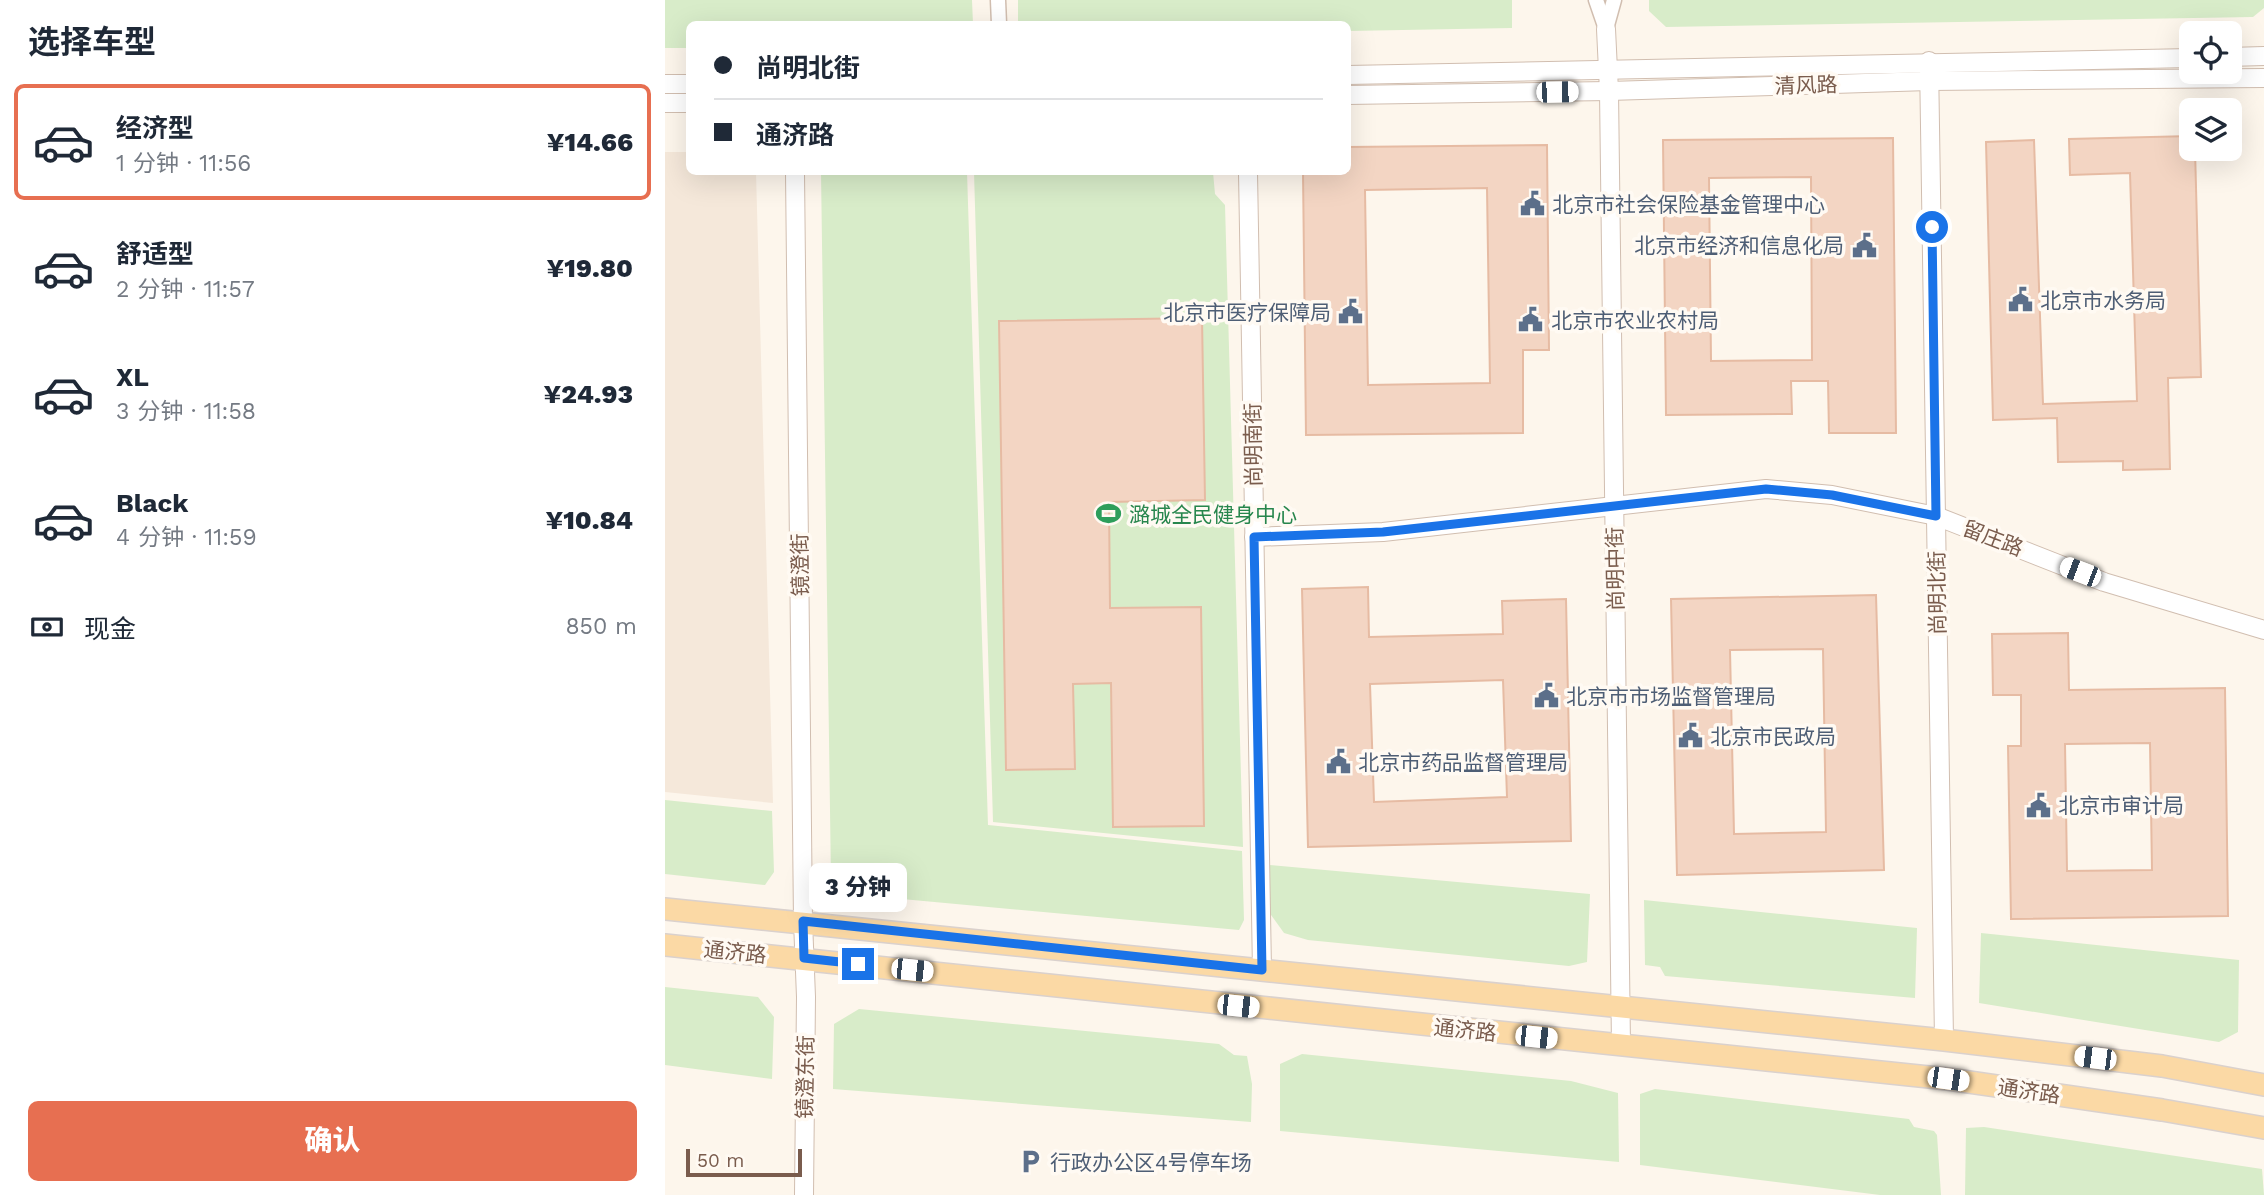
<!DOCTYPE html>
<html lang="zh">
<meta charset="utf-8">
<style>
:root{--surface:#fff;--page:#f2f2f3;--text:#1f2937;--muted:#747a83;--line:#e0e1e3;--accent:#e76f51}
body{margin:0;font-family:"Work Sans","Noto Sans SC",sans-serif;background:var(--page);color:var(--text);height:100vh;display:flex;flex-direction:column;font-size:26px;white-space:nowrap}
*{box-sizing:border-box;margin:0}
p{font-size:23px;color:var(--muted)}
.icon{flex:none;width:38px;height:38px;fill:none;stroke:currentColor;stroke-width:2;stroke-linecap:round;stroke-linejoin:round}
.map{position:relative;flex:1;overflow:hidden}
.details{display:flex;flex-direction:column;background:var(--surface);width:665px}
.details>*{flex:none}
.hud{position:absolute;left:21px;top:21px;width:665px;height:154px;border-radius:10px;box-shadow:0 7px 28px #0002;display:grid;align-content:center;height:154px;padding:0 28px;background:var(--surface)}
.buttons{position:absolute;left:1514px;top:21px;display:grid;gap:14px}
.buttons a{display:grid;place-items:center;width:63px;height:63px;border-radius:10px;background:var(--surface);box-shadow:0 7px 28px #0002;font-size:35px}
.scale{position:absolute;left:21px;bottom:18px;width:116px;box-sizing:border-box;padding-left:7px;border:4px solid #7a5c4d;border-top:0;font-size:19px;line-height:24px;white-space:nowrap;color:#7a5c4d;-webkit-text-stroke:5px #fffaf3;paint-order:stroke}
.end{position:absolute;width:32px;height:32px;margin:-16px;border:9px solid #1a73e8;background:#fff;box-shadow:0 0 0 4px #fff}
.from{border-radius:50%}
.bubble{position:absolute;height:49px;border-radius:10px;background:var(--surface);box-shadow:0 7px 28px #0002;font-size:23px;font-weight:800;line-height:49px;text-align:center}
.car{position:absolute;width:21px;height:42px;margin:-21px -10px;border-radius:9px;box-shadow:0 0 5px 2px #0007;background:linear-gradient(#fff 24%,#345 0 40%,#fff 0 76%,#345 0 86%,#fff 0)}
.hud b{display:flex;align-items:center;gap:24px;height:66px;font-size:26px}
.hud b+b{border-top:2px solid var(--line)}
.hud i{width:18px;height:18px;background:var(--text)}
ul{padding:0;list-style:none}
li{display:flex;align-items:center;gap:21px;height:116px;margin:0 14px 10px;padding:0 14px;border:4px solid transparent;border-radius:10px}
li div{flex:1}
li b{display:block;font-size:26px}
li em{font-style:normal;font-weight:800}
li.selected{border-color:var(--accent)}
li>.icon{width:63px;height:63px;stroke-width:1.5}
h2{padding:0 28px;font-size:32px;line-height:84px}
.pay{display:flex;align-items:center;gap:18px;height:77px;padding:0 28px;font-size:26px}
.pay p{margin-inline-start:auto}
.button{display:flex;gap:14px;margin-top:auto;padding:14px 28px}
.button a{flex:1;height:80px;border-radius:10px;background:var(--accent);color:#fff;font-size:28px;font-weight:800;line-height:80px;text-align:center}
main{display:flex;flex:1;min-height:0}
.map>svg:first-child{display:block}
</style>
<main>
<section class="details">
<h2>选择车型</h2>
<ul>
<li class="selected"><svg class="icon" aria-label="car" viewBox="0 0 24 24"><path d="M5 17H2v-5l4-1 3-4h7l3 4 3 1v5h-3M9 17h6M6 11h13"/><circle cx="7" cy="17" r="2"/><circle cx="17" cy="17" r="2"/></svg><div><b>经济型</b><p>1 分钟 · 11:56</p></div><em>¥14.66</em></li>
<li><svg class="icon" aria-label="car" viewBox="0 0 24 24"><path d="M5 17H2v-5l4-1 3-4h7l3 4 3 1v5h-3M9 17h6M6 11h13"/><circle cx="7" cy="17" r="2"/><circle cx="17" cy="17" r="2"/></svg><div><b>舒适型</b><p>2 分钟 · 11:57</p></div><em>¥19.80</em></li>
<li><svg class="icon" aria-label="car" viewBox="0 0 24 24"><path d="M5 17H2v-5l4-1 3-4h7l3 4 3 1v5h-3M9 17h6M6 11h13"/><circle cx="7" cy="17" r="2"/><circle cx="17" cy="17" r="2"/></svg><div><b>XL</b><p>3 分钟 · 11:58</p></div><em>¥24.93</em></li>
<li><svg class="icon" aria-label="car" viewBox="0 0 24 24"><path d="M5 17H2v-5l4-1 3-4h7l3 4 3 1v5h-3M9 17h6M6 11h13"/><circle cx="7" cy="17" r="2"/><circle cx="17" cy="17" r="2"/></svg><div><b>Black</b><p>4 分钟 · 11:59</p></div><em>¥10.84</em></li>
</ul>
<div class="pay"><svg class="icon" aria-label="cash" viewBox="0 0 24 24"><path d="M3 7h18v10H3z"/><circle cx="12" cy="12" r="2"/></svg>现金<p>850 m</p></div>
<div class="button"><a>确认</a></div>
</section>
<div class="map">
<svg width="1599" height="1195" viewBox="0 0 1599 1195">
<rect width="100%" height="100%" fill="#fdf6ec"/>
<!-- residential -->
<path fill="#f5e8da" d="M0,152H24V172H91L108,803L0,792Z"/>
<!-- green -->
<g fill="#d8ecc9">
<path d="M0,0H307L308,24H24V48H0Z"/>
<path d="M353,0H847V28L683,31L682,24H353Z"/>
<path d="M984,0H1599V8L1588,17L1001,27L984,11Z"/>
<path d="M156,172H302L323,825L577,851L579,920L574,930L183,894L166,881Z"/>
<path d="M309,172H548L550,194L560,205L578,847L328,822Z"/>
<path d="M0,800L107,811L109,872L100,885L0,874Z"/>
<path d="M604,865L925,894L922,962L904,966L643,940L619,933L604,912Z"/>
<path d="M979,900L1252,928L1250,998L1000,976L995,967L980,965Z"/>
<path d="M1316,933L1574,960L1573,1032L1554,1042L1314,1003Z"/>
<path d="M0,987L93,997L109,1017L107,1079L0,1065Z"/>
<path d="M194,1009L554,1044L569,1055L582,1056L587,1084L586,1122L168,1089L169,1024Z"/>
<path d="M637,1054L906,1081L953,1093L954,1162L615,1131V1064Z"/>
<path d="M990,1089L1244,1119L1249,1127L1269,1131L1272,1135L1276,1195H1215L975,1165V1094Z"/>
<path d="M1319,1127L1597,1169L1599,1195H1300L1301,1128Z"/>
</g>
<!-- building -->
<g fill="#f3d5c3" stroke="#e6bba3" stroke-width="2" fill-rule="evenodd">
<path d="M1526,136V149H1530L1536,377L1503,378L1505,469L1458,470V461L1393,462L1392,418L1328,420L1321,142L1369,140L1378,404L1472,401L1465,173L1405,175L1404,139Z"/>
<path d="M1228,138L1231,433H1164L1163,381H1126L1127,414L1001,415L998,140ZM1146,177L1147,360L1046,361L1044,178Z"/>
<path d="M882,145L884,350H858V433L641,435L638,172H682V147ZM822,188L825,383L703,385L700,190Z"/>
<path d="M537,318L540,500L444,502L445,608L536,607L539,826L448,827L446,683L408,684L410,769L341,770L334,321Z"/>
<path d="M703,587L704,637L838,634L837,601L901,599L906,841L643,847L637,589ZM838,680L842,797L709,802L705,684Z"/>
<path d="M1211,595L1219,870L1012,875L1006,599ZM1158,649L1161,832L1069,834L1065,650Z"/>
<path d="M1403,633L1404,690L1560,688L1563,916L1346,919L1343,746H1356V695H1328L1327,634ZM1485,743L1487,870L1402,871L1400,744Z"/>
</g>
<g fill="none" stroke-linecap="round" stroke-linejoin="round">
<defs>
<g id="minor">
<path d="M333,0L334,24"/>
<path d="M931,0L941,29"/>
<path d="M941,29L949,0"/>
</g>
<g id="tertiary">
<path d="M941,29L944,91L956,1046"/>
<path d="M1564,57L1599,56"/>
<path d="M1264,61L1279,1040"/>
<path d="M682,75L1526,58"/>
<path d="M0,84H24"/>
<path d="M682,95L944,91L1264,81L1599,78"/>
<path d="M0,103H24"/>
<path d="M130,172L138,921L141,997L139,1195"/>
<path d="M583,172L597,970"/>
<path d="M589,537L718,532L1101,489L1167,495L1271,516L1439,582L1599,630"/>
</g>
<g id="primary">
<path d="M0,909L1279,1040L1497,1066L1599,1085"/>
<path d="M0,945L1283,1079L1497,1110L1599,1128"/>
</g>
</defs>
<!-- minor casing -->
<use href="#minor" stroke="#d1beb0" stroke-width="17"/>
<!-- tertiary casing -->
<use href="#tertiary" stroke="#d1beb0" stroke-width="20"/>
<!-- primary casing -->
<use href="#primary" stroke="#dad1cd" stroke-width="24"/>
<!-- minor -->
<use href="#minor" stroke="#fff" stroke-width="14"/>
<!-- tertiary -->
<use href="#tertiary" stroke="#fff" stroke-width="18"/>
<!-- primary -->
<use href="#primary" stroke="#fbd9a5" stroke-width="21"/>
</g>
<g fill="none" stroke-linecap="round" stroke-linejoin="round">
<!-- route -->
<path stroke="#1a73e8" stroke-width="9" d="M193,964L139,958L138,921L597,970L589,537L718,532L1101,489L1167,495L1271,516L1267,227"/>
</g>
<!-- icons -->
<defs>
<symbol id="civic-bare" viewBox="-9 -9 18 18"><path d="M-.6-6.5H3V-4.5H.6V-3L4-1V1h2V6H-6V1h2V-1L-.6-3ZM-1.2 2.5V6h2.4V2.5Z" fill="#5c6f8a" stroke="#fffaf3" stroke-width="2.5" paint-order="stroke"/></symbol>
<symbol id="stadium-bare" viewBox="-9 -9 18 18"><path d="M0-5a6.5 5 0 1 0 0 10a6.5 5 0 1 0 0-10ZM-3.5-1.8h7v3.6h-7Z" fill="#2e9e5b" stroke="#fffaf3" stroke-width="2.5" paint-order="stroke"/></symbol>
<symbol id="parking-bare" viewBox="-9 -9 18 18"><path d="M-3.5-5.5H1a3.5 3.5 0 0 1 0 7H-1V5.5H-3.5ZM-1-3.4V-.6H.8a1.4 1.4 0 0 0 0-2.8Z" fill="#5c6f8a" stroke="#fffaf3" stroke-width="2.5" paint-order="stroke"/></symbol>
</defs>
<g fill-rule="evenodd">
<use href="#civic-bare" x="850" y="186" width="35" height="35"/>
<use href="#civic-bare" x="1182" y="228" width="35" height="35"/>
<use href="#civic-bare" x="1338" y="282" width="35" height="35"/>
<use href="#civic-bare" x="668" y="294" width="35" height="35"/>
<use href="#civic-bare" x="848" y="302" width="35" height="35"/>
<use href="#stadium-bare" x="426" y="496" width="35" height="35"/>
<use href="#civic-bare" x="864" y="678" width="35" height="35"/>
<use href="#civic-bare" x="1008" y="718" width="35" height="35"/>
<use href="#civic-bare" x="656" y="744" width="35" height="35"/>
<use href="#civic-bare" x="1356" y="788" width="35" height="35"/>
<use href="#parking-bare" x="348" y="1144" width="35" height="35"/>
</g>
<g text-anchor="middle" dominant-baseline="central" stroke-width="7" stroke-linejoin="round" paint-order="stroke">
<!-- street labels -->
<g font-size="21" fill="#7a5c4d" stroke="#fffaf3">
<text transform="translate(1141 85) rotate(-2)">清风路</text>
<text transform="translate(588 445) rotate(-91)">尚明南街</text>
<text transform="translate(1328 538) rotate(21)">留庄路</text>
<text transform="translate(135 565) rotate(-91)">镜澄街</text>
<text transform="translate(950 569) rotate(-91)">尚明中街</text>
<text transform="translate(1272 593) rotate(-91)">尚明北街</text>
<text transform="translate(70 952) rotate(6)">通济路</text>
<text transform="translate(800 1030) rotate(6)">通济路</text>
<text transform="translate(140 1077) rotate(-89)">镜澄东街</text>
<text transform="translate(1364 1091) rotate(8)">通济路</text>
</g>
<!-- service labels -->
<g font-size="21" fill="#4e5e75" stroke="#fffaf3" text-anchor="start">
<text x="887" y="204">北京市社会保险基金管理中心</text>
<text x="1179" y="245" text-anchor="end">北京市经济和信息化局</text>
<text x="1375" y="300">北京市水务局</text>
<text x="666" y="312" text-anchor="end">北京市医疗保障局</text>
<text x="886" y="320">北京市农业农村局</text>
<text x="901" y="696">北京市市场监督管理局</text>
<text x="1045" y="736">北京市民政局</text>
<text x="693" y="762">北京市药品监督管理局</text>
<text x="1393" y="805">北京市审计局</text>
<text x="385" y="1162">行政办公区4号停车场</text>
</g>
<!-- leisure labels -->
<g font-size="21" fill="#27864d" stroke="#fffaf3" text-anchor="start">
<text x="464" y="514">潞城全民健身中心</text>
</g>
</g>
</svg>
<div class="buttons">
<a><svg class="icon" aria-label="locate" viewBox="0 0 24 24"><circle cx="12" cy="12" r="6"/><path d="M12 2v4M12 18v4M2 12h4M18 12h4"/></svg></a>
<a><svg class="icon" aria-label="layers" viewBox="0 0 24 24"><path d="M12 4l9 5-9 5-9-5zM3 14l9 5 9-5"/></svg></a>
</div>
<div class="scale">50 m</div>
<i class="end from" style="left:1267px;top:227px"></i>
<i class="end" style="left:193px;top:964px"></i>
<div class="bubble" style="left:144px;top:863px;width:98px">3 分钟</div>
<i class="car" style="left:892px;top:92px;rotate:89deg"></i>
<i class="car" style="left:1415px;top:572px;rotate:291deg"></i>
<i class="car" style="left:247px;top:970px;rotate:96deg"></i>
<i class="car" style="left:573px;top:1006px;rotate:96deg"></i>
<i class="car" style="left:871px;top:1037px;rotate:96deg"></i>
<i class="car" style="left:1430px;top:1058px;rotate:277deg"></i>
<i class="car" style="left:1283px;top:1079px;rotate:98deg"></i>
<div class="hud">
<b><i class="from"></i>尚明北街</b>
<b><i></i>通济路</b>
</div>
</div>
</main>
